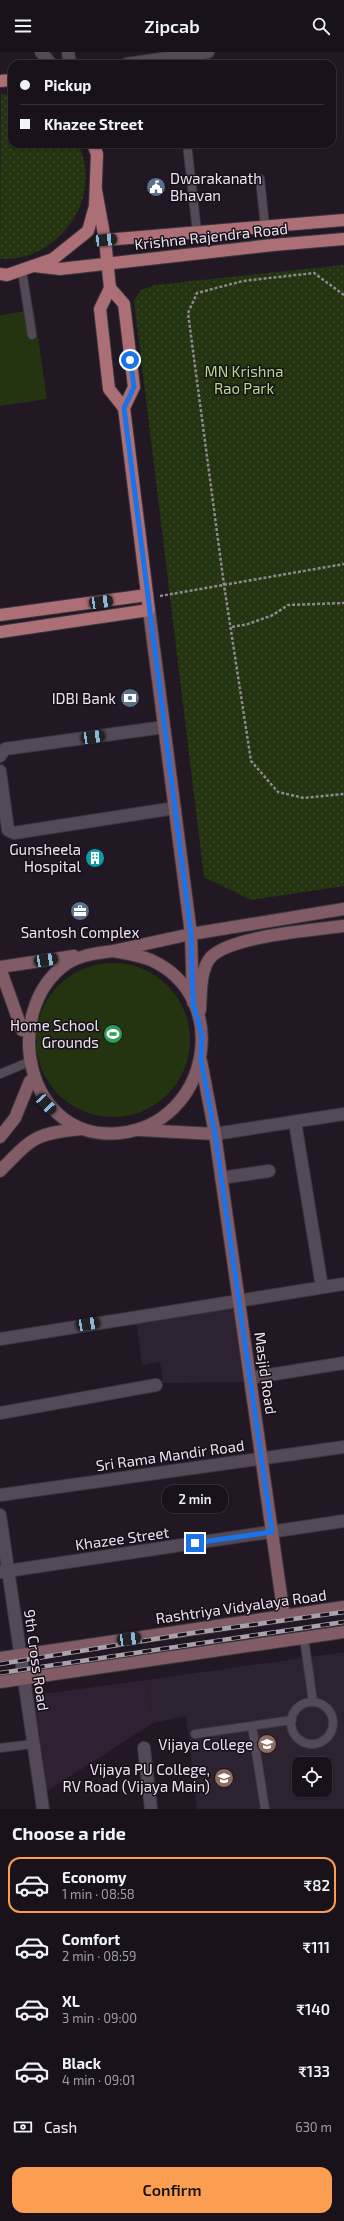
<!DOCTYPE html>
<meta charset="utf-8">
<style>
:root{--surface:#19121b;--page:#262028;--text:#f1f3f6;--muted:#9f9ea3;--line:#37323a;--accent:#fb9e51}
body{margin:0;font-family:"Exo 2",sans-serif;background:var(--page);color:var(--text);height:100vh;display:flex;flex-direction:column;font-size:15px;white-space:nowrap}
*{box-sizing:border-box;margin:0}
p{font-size:13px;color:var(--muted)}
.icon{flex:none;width:22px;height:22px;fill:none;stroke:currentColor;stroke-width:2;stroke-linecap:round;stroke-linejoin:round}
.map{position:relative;height:1757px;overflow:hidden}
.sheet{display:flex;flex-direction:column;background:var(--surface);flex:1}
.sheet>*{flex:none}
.banner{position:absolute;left:8px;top:8px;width:328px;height:88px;border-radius:12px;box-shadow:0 1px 3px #0004,0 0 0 1px var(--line);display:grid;align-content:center;height:88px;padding:0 12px;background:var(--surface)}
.fabs{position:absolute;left:292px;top:1705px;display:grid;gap:8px}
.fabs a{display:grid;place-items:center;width:40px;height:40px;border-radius:8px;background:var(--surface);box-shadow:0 1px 3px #0004,0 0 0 1px var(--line);font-size:20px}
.end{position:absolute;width:18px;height:18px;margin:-9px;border:5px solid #1a73e8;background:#fff;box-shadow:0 0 0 2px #fff}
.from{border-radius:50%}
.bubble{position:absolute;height:28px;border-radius:12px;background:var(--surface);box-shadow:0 1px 3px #0004,0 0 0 1px var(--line);font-size:13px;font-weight:600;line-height:28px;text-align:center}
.car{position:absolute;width:12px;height:24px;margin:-12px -6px;border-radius:5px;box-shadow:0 0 3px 1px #0007;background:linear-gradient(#222 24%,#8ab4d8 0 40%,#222 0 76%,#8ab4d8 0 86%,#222 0)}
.banner b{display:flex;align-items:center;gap:14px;height:38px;font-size:15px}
.banner b+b{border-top:1px solid var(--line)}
.banner i{width:10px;height:10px;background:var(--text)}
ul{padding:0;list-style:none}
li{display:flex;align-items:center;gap:12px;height:56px;margin:0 8px 6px;padding:0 4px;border:2px solid transparent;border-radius:12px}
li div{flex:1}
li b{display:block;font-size:15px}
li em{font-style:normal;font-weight:600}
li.active{border-color:var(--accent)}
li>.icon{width:36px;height:36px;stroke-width:1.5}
h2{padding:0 12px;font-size:18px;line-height:48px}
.pay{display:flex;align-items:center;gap:10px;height:44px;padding:0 12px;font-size:15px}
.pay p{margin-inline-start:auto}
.action{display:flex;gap:8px;margin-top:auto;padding:8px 12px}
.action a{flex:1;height:46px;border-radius:12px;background:var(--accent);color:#111;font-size:16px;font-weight:600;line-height:46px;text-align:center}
header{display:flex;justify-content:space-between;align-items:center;height:52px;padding:0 12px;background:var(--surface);font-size:18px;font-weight:600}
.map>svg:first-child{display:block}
</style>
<header><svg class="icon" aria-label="menu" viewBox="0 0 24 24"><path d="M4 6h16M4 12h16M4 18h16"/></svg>Zipcab<svg class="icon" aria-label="search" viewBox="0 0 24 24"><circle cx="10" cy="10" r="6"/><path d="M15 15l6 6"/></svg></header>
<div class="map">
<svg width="344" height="1757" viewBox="0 0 344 1757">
<defs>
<pattern id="park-dots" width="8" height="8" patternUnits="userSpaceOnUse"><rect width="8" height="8" fill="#243410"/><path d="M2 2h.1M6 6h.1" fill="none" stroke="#394827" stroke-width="1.8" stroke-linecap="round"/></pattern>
</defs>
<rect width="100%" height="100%" fill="#211824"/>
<!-- built -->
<path fill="#2e2132" d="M147,1628L153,1671L47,1739L34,1643Z"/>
<!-- education -->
<g fill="#2d2230" fill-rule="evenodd">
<path d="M237,1255L247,1330L163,1331L160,1310L142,1313L136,1269Z"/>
<path d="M344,1600V1757H197L186,1664L153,1671L147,1628ZM299,1712H325V1738H299Z"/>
</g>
<!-- park -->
<g fill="url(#park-dots)">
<path d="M1,42L12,43V92H78C105,146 58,210 0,207Z"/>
<path d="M344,213V834L251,848L204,825L134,248L141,238L155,233Z"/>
</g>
<!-- pitch -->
<g fill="#243410">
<path d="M34,258L47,347L0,354V263Z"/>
<circle cx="113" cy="988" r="77"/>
</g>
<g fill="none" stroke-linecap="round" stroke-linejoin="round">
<defs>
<g id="lane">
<path d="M187,92L197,180"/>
<path d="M260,127L265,174"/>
<path d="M22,219L32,283"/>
<path d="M0,1022L24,1012"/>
<path d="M304,1586L313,1650"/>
<circle cx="312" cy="1671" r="21"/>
<path d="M252,1674L265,1757"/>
<path d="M195,1682L292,1668"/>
<path d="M0,1696L33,1692"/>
</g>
<g id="street">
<path d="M41,0L51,12"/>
<path d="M68,0L70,12"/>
<path d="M127,12L208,0"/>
<path d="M0,704L5,697L164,675"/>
<path d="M0,719L8,778L14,781L175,756"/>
<path d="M295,1070L322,1235"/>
<path d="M215,1082L344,1062"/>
<path d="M221,1126L269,1119"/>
<path d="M0,1287L344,1232"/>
<path d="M250,1326L344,1311"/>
<path d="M0,1361L156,1333"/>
<path d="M0,1443L344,1395"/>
<path d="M0,1463L43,1757"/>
<path d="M0,1520L344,1469"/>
<path d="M144,1696L151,1757"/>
</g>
<g id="secondary">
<path d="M149,558L191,882L193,950"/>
<path d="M113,899C126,901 138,903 151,908C234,946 209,1072 120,1081C25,1091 0,959 66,912C80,903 97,901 113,899L191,882L344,857"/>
<path d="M0,915L74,904"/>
<path d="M0,916L22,978"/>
<path d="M200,958C201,942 200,917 211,905C231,884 314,878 344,874"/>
<path d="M201,1009L215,1082L284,1564"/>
<path d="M140,1078L215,1082"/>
<path d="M0,1085L15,1066L30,1029"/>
<path d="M0,1119C32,1086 35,1081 82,1077"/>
<path d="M0,1606L344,1555"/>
<path d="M0,1630L344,1580"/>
</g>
<g id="primary">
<path d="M0,29L12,28"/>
<path d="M96,138L105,188L344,168"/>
<path d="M105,188L110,236L100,257L109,337L124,356"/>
<path d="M34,214L60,217L273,193L344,187"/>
<path d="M0,222L7,223L53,207L88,179L95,154L97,102L93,92"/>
<path d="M0,563L147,543"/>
<path d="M0,580L149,558L124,356L134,335L124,252L110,236"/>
</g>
</defs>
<!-- lane casing -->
<use href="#lane" stroke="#3c363e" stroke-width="10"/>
<!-- street casing -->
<use href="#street" stroke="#3c363e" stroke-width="14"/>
<!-- secondary casing -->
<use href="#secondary" stroke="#3c363e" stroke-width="14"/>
<!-- primary casing -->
<use href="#primary" stroke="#3c363e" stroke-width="14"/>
<!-- path -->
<g stroke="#8f8792" stroke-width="2.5" stroke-dasharray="3 2" stroke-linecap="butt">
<path d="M344,243L314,221L243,229L197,241L188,261L224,533L251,709L278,740L304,746L344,742"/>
<path d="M160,544L344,512"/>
<path d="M232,575L248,572L273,563L288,553L344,551"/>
</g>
<!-- lane -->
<use href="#lane" stroke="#544957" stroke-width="8"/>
<!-- street -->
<use href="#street" stroke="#544957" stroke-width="12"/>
<!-- secondary -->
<use href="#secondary" stroke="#815c67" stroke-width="12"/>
<!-- primary -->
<use href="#primary" stroke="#ad6f76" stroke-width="12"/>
<defs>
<g id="rail">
<path d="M0,1612L192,1581L344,1560"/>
<path d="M0,1621L344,1570"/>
</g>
</defs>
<!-- rail casing -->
<use href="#rail" stroke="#a9a2ac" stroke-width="4.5"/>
<!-- rail -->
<use href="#rail" stroke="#180f1a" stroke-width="3" stroke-dasharray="9" stroke-linecap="butt"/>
</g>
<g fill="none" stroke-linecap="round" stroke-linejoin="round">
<!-- route -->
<path stroke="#1a73e8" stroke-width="5" d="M130,308L134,335L124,356L191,882L193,951L202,983L201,1008L215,1082L272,1480L195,1491"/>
</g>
<!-- icons -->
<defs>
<symbol id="civic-disc" viewBox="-11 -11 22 22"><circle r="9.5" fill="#5c6f8a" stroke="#180f1a"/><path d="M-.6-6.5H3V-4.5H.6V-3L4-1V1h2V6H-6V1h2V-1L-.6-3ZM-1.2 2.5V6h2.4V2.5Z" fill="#fff"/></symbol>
<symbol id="bank-disc" viewBox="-11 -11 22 22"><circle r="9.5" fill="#5c6f8a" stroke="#180f1a"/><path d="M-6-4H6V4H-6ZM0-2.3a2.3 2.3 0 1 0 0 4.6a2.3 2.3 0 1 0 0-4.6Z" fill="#fff"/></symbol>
<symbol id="building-disc" viewBox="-11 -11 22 22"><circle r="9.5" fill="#0f9aa8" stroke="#180f1a"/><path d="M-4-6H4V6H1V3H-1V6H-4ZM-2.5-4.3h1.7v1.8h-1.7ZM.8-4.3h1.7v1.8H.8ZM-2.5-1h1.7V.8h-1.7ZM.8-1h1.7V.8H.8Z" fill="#fff"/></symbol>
<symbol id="office-disc" viewBox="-11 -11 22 22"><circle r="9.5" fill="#5c6f8a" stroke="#180f1a"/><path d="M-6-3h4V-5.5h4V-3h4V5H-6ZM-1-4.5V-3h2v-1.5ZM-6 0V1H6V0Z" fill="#fff"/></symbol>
<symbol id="stadium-disc" viewBox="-11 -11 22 22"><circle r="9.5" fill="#2e9e5b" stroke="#180f1a"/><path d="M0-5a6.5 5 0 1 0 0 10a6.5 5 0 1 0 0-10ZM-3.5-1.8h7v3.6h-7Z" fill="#fff"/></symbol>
<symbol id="university-disc" viewBox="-11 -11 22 22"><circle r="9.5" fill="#8d6e63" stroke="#180f1a"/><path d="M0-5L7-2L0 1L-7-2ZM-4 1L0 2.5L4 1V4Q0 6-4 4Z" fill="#fff"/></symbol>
</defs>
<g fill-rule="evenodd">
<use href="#civic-disc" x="145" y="124" width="22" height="22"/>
<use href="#bank-disc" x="119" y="635" width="22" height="22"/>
<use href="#building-disc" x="84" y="795" width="22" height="22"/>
<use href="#office-disc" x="69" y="848" width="22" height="22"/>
<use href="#stadium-disc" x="102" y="971" width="22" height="22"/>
<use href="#university-disc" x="256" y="1681" width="22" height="22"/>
<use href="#university-disc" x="213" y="1715" width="22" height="22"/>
</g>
<g text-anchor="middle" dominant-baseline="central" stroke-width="3" stroke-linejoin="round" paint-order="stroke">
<!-- poi labels -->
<g font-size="15" fill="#ece5ee" stroke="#180f1a" text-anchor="end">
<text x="170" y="126" text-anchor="start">Dwarakanath<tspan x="170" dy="17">Bhavan</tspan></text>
<text x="116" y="646">IDBI Bank</text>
<text x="81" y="797">Gunsheela<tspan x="81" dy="17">Hospital</tspan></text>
<text x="80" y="880" text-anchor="middle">Santosh Complex</text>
<text x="99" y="973">Home School<tspan x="99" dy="17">Grounds</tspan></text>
<text x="253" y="1692">Vijaya College</text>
<text x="210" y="1717">Vijaya PU College,<tspan x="210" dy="17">RV Road (Vijaya Main)</tspan></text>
</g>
<!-- street labels -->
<g font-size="15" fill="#ece5ee" stroke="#180f1a">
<text transform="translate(211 184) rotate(-6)">Krishna Rajendra Road</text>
<text transform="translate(266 1321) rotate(82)">Masjid Road</text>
<text transform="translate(170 1403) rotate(-8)">Sri Rama Mandir Road</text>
<text transform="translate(122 1486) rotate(-8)">Khazee Street</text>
<text transform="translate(241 1554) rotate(-8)">Rashtriya Vidyalaya Road</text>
<text transform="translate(37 1608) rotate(82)">9th Cross Road</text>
</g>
<!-- park labels -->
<g font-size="15" fill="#b3dc88" stroke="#180f1a">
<text x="244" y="319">MN Krishna<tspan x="244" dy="17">Rao Park</tspan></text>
</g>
</g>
</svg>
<div class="fabs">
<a><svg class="icon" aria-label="locate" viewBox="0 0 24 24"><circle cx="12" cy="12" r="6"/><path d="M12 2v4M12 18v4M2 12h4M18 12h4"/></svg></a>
</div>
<i class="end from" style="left:130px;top:308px"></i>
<i class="end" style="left:195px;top:1491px"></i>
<div class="bubble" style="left:162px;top:1433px;width:66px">2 min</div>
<i class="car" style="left:105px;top:188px;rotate:85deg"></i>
<i class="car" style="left:101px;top:550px;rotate:82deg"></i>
<i class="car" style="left:93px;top:685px;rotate:82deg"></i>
<i class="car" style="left:46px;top:908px;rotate:81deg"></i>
<i class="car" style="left:46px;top:1052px;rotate:137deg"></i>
<i class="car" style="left:88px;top:1272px;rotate:81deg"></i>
<i class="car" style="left:129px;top:1587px;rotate:82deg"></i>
<div class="banner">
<b><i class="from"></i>Pickup</b>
<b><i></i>Khazee Street</b>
</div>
</div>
<section class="sheet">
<h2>Choose a ride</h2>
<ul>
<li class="active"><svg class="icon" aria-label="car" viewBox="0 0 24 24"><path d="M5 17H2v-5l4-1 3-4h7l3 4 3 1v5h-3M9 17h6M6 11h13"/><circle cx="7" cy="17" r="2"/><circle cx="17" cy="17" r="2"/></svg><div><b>Economy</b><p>1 min · 08:58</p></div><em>₹82</em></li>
<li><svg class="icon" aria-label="car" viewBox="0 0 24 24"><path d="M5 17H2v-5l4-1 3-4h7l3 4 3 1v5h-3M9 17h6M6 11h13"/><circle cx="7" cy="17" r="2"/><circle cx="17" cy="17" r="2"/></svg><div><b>Comfort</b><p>2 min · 08:59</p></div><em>₹111</em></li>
<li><svg class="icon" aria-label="car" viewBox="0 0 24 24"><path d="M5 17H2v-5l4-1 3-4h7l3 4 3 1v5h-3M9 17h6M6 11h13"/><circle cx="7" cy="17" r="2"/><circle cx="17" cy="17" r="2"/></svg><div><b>XL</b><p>3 min · 09:00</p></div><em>₹140</em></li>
<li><svg class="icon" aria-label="car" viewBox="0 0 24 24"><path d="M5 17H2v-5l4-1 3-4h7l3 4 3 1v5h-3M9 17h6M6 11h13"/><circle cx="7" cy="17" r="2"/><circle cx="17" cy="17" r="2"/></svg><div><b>Black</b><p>4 min · 09:01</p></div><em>₹133</em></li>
</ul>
<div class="pay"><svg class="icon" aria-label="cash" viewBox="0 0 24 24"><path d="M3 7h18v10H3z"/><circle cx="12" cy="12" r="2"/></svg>Cash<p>630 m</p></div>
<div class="action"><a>Confirm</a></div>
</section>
